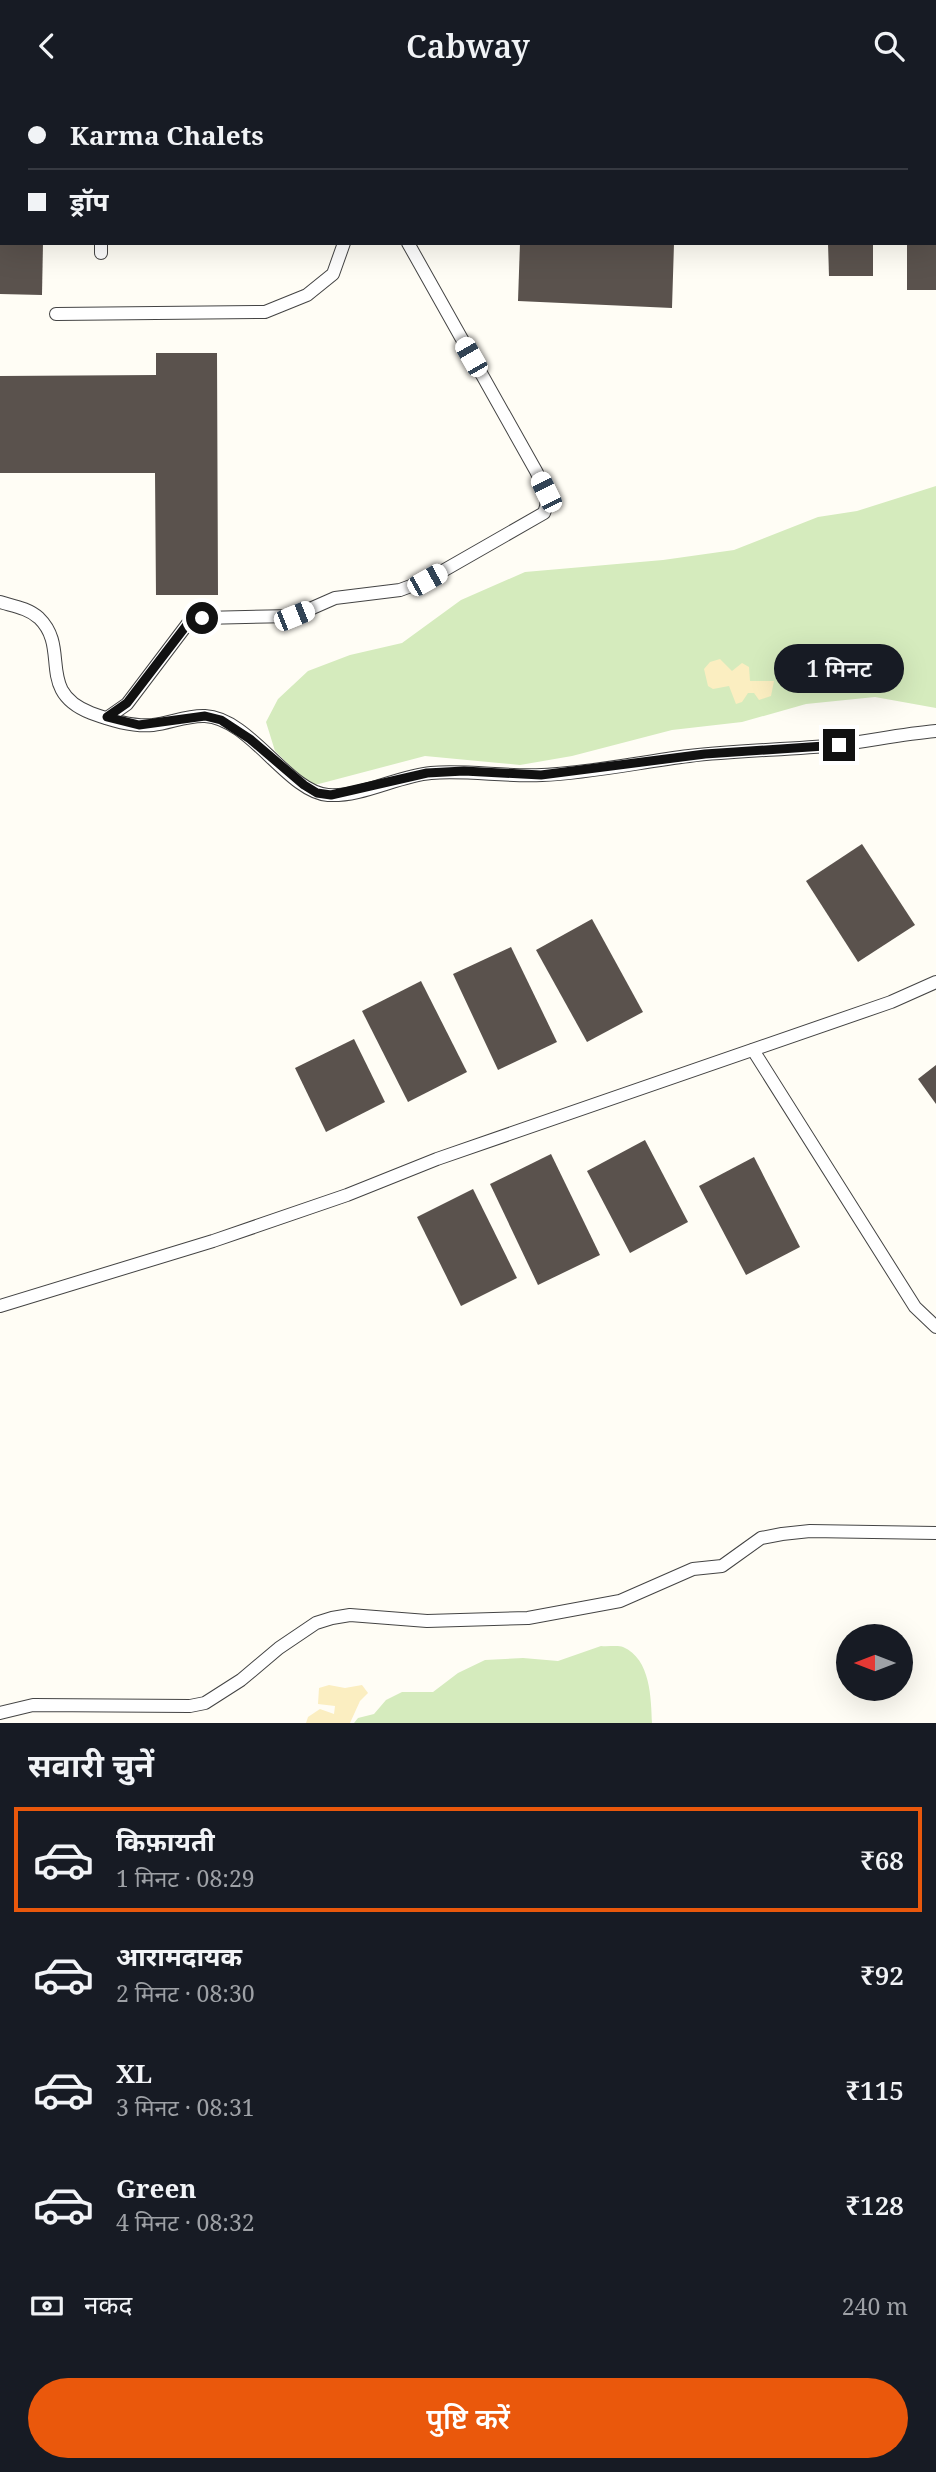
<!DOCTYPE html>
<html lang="hi">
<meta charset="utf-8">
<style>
:root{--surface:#171b24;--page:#20242c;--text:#f1f3f6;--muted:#9ea1a6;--line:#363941;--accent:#ea580c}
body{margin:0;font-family:"Noto Serif","Noto Sans Devanagari",serif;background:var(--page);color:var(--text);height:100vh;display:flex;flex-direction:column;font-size:26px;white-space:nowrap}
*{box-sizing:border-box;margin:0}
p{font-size:23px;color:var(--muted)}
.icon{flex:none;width:38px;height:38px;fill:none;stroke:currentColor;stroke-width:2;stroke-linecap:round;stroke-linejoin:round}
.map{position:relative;height:1632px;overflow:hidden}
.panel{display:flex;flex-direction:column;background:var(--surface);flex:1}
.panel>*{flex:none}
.guide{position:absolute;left:0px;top:0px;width:936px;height:154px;box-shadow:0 7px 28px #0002;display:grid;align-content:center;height:154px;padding:0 28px;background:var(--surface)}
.needle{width:46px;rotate:270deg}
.tools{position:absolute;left:836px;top:1533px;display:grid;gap:14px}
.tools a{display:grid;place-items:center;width:77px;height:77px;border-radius:50%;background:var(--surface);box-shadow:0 7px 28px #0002;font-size:35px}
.end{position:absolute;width:32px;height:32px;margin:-16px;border:9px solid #111;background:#fff;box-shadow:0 0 0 4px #fff}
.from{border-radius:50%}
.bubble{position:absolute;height:49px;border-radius:24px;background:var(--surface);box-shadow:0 7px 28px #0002;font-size:23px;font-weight:600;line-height:49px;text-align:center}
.car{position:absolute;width:21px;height:42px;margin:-21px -10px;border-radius:9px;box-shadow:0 0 5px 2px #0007;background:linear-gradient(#fff 24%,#345 0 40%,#fff 0 76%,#345 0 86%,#fff 0)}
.guide b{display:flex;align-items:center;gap:24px;height:66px;font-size:26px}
.guide b+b{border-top:2px solid var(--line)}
.guide i{width:18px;height:18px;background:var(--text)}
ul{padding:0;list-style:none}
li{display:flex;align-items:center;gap:21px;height:105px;margin:0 14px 10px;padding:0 14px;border:4px solid transparent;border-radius:0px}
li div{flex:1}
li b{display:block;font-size:26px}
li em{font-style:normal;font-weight:600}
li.on{border-color:var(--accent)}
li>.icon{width:63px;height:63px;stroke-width:1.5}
h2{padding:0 28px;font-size:32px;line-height:84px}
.pay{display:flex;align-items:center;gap:18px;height:77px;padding:0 28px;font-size:26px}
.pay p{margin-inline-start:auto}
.primary-button{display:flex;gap:14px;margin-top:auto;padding:14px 28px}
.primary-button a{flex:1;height:80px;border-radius:42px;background:var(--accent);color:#fff;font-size:28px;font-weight:600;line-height:80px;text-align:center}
header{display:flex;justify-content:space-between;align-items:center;height:91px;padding:0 28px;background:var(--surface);font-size:32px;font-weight:600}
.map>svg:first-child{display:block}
</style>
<header><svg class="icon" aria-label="back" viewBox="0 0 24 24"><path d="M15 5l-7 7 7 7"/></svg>Cabway<svg class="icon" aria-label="search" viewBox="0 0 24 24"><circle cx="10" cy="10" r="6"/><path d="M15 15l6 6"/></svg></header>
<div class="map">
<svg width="936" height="1632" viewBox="0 0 936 1632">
<rect width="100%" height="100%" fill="#fffdf5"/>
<!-- green -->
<g fill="#d5ebbd">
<path d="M936,395V617L875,606L806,613L742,631L672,639L572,665L520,674L425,665L311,695L275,660L266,631L278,608L308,580L350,564L402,552L461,509L525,481L663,469L734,459L818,426L857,420Z"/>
<path d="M601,1555C607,1556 618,1554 623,1556C651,1568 651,1608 652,1632H354L358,1627L374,1623L386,1609L402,1601H433L458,1582L485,1569L523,1567L558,1570Z"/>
</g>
<!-- sand -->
<g fill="#fbeec1">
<path d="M720,568L732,580L742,572L749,576L750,590H774L771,605L759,609L754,602H748L742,611L736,613L729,595L713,598L708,595L704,578L710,571Z"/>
<path d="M329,1594L345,1597L362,1594L368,1602L360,1610L350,1632H306L308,1626L320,1618L334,1623L335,1615L318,1613L319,1597Z"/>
</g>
<!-- building -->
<g fill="#5a524d">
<path d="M0,152H43L42,204L0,203Z"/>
<path d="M520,152H674L672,217L518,210Z"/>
<path d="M828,152H873V185H829Z"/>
<rect x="907" y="152" width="29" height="47"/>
<path d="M156,262H217L218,504H156L155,382H0V285L156,284Z"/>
<path d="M862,753L915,834L858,871L806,790Z"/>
<path d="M592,828L643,921L587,951L536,859Z"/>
<path d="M511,856L557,951L498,979L453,883Z"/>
<path d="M421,890L467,981L408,1011L362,920Z"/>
<path d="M354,948L385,1011L326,1041L295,977Z"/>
<path d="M936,974V1013L918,988Z"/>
<path d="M645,1049L688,1131L630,1162L587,1080Z"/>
<path d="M551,1063L600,1164L538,1194L490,1093Z"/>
<path d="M754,1066L800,1156L746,1184L699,1095Z"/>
<path d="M473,1098L517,1187L461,1215L417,1126Z"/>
</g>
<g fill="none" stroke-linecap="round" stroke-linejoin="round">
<defs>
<g id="service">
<path d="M282,0L283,2"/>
<path d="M536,0L537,2"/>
<path d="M104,2V0"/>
<path d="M799,2V0"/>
<path d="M934,43H936"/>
<path d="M101,162V152"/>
<path d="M56,223L265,221L307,204L333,183L344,152"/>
<path d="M0,511C13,515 28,517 39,527C71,558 35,600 91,622C110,629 132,636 153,634C170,632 188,624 205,625C250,627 288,701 328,704C363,706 397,685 431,682C468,679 505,686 542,684C591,682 640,671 689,665C738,659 787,659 837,654C870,650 902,643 936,640"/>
<path d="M107,627L127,613L189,531L202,527L294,525L335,507L400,499L427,489L544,422C551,406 543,394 536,380L408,152"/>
<path d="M753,959L915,1216L936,1236"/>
<path d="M0,1215L213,1150L347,1104L437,1068L891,911L936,891"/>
<path d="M0,1622L33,1614L190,1615L205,1612L241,1589L279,1557L316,1532L332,1527L350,1524L427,1530L528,1527L620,1510L693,1478L722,1475L761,1447L782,1443L810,1440L936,1442"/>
</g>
</defs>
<!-- service casing -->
<use href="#service" stroke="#444" stroke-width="14"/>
<!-- service -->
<use href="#service" stroke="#fff" stroke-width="12"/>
</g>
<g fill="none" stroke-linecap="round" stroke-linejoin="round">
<!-- route -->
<path stroke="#111" stroke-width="9" d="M202,527L189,531L127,612L107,626L139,634L205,625L221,629L250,648L304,694L317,702L331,704L427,682L464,680L541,684L705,663L839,654"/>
</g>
</svg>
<div class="tools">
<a><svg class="needle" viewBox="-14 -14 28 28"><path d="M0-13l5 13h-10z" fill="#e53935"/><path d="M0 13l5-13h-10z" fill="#9ea1a6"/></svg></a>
</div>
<i class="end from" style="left:202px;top:527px"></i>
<i class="end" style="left:839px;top:654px"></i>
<div class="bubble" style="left:774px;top:553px;width:130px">1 मिनट</div>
<i class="car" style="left:471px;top:266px;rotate:330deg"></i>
<i class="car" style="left:546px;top:401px;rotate:334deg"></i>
<i class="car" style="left:427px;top:489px;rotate:61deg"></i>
<i class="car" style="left:294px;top:525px;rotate:68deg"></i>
<div class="guide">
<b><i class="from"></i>Karma Chalets</b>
<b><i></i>ड्रॉप</b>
</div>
</div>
<section class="panel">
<h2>सवारी चुनें</h2>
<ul>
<li class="on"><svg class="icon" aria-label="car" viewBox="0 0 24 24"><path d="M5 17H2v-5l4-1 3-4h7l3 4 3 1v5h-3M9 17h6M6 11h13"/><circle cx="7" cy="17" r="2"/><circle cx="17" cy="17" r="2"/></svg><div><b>किफ़ायती</b><p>1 मिनट · 08:29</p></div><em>₹68</em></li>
<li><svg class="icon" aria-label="car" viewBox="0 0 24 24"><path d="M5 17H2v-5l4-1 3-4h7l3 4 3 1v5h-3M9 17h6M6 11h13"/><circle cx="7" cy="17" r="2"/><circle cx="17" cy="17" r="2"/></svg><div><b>आरामदायक</b><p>2 मिनट · 08:30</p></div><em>₹92</em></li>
<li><svg class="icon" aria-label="car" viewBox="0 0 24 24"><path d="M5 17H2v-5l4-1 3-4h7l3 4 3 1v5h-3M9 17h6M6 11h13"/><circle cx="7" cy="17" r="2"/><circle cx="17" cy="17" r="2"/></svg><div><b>XL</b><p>3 मिनट · 08:31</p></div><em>₹115</em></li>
<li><svg class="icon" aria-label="car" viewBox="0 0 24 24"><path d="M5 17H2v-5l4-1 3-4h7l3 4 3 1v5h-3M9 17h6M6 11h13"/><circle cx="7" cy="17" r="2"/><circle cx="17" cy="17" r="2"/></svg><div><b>Green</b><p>4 मिनट · 08:32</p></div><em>₹128</em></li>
</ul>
<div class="pay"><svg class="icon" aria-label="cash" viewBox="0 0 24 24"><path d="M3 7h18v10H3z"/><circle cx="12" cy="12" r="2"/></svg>नकद<p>240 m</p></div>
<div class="primary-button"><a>पुष्टि करें</a></div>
</section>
